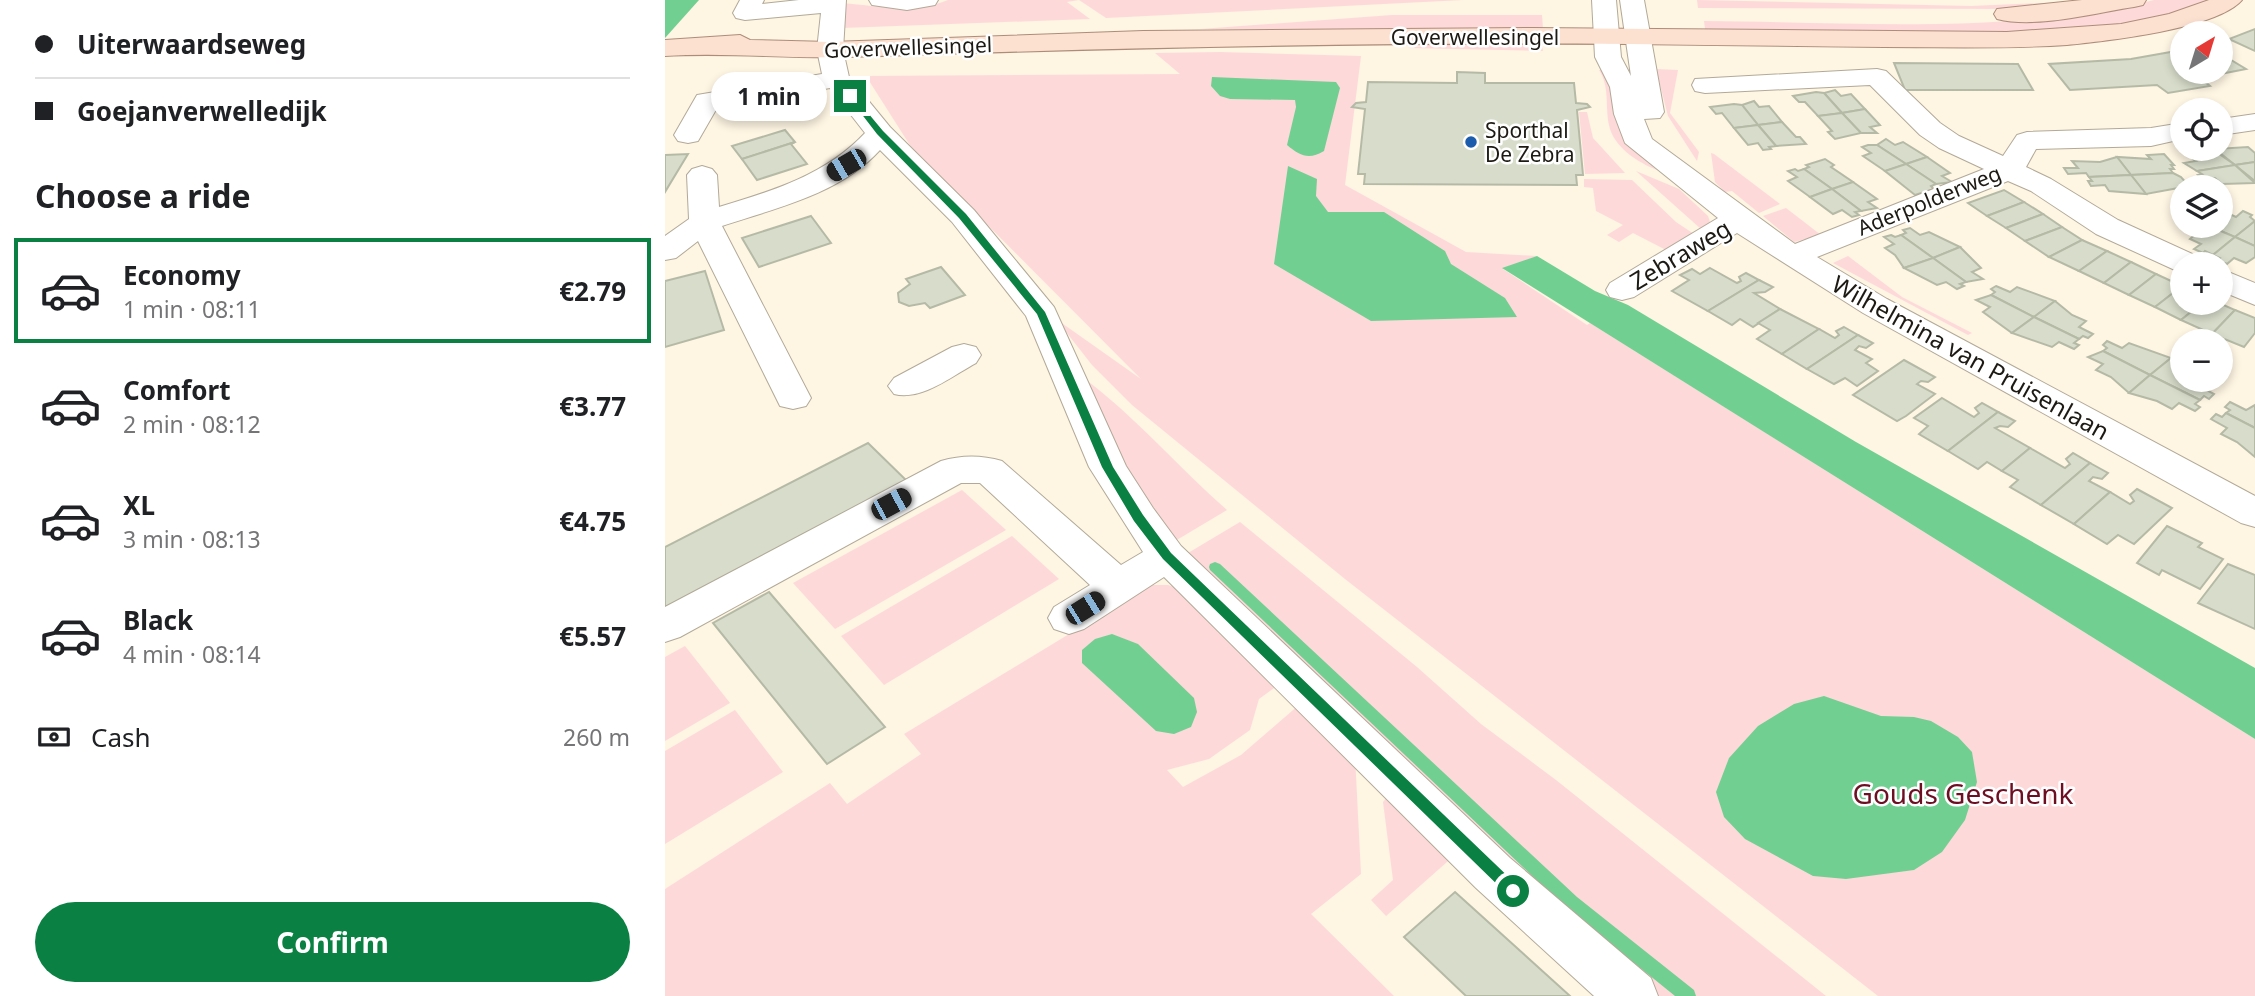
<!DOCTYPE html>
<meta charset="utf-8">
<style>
:root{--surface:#fff;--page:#f6f6f6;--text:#202124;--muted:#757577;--line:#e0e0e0;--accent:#0b8043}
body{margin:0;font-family:"Noto Sans",sans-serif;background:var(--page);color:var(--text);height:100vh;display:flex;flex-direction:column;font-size:26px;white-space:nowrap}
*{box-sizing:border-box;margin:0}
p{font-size:23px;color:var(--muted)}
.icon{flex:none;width:38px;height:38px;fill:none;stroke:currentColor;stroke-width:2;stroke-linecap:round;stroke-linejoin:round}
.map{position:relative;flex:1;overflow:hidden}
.sheet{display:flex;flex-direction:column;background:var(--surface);width:665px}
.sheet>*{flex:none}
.banner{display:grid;align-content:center;height:154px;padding:0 35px;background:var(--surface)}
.needle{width:46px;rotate:38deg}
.fabs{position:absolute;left:1505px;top:21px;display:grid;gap:14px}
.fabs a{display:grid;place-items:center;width:63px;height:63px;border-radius:50%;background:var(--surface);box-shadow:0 4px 10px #0003;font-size:35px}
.end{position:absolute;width:32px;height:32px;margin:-16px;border:9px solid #0b8043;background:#fff;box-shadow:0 0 0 4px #fff}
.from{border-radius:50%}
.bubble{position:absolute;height:49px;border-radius:24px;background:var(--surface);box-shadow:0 4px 10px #0003;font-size:23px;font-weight:700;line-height:49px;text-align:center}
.car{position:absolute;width:21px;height:42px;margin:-21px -10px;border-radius:9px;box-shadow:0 0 5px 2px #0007;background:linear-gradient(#222 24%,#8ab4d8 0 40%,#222 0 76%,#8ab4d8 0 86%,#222 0)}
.banner b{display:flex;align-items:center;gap:24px;height:66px;font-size:26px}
.banner b+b{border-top:2px solid var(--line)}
.banner i{width:18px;height:18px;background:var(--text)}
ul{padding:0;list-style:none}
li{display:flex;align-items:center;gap:21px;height:105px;margin:0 14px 10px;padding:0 21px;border:4px solid transparent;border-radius:0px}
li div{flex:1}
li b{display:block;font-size:26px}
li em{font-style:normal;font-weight:700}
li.active{border-color:var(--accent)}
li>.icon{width:63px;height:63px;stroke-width:1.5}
h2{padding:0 35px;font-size:32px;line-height:84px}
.pay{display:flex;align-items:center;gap:18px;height:77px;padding:0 35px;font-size:26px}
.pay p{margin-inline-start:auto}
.cta{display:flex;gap:14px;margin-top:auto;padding:14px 35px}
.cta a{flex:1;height:80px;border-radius:42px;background:var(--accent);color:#fff;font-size:28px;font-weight:700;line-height:80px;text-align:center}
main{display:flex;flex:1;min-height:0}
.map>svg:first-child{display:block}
</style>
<main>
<section class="sheet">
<div class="banner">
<b><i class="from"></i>Uiterwaardseweg</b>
<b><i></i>Goejanverwelledijk</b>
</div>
<h2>Choose a ride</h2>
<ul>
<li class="active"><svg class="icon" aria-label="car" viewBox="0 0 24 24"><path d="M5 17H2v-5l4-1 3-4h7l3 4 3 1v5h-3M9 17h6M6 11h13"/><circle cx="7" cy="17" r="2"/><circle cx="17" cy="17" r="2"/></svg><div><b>Economy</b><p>1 min · 08:11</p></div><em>€2.79</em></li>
<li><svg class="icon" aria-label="car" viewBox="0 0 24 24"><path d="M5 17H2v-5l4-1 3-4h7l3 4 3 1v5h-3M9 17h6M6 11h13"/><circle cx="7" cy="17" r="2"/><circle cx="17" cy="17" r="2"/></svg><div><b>Comfort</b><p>2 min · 08:12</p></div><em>€3.77</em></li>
<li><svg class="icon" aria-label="car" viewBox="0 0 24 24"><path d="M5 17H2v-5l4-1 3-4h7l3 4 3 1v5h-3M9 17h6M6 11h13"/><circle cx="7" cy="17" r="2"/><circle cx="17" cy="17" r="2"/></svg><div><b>XL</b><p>3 min · 08:13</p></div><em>€4.75</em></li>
<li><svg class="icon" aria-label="car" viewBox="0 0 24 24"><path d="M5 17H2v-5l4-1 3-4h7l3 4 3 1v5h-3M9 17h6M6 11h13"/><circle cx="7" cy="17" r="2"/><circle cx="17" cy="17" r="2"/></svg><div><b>Black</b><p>4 min · 08:14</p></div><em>€5.57</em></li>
</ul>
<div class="pay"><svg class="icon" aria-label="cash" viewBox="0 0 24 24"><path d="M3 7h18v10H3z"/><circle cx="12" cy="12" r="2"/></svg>Cash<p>260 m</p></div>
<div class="cta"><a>Confirm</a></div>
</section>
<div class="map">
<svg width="1590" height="996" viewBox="0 0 1590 996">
<rect width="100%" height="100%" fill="#fef5e3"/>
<!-- green -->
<g fill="#fed9da">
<path d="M283,0H414L402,2L425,19L177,28V3C213,6 250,14 283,0Z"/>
<path d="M414,0H798L441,18Z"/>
<path d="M1032,0L1306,6L1449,0L1355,9L1033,8Z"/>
<path d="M1489,0H1550L1502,18L1427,30L1352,36H1041L1039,21C1182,22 1350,35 1489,0Z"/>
<path d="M727,15H877L878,29H535Z"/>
<path d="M787,42H876L878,51L743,48Z"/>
<path d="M555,52L696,56L680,185L801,252L872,256L838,269L922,325L925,323L1590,739V996H1213L680,579L467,405L427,365L391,319L476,379L248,150L201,76L515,74L490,53Z"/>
<path d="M944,69L968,147L992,170C974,163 948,147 944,125C940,106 945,87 934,70Z"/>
<path d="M991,69L1013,70L1005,113L1034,152L1032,161L1003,116Z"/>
<path d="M914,112H922L928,138L960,173L920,174Z"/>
<path d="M1046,153L1049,154L1115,204L1094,213L1067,191L1060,192L1050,182Z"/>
<path d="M971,171L1014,189L1043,216L1045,222L1036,229Z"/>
<path d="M919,179L967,180L1011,222L1029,234L1001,250L968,233L954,242L942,235L958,225L931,211L928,188L919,187Z"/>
<path d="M1121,208L1156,235L1129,242L1098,216Z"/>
<path d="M1183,256L1237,297L1307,333L1303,335L1168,263Z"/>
<path d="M416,376C469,415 513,467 562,510L505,544L480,519Z"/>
<path d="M297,490L341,530L170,629L128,583Z"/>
<path d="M575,522L752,667L816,724L891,780L1161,996H990L518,556Z"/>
<path d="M347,536L394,579L219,685L176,636Z"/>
<path d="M485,585H503L524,592L616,683L594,699L585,730L544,759L502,770L518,787L576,755L635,704L690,756L696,874L646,914L729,996H0V889L165,783L182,804L256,754L239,734Z"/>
<path d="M20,646L65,703L0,741V657Z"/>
<path d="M70,710L118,772L0,844V751Z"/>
<path d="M727,791L791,854L721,916L706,900L728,880L718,802Z"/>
</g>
<!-- water -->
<g fill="#71d091">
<path d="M0,0H34L0,38Z"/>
<path d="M547,77L671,82L675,88L659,151C644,160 635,156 622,145L631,107L630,100L565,99L555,96L546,86Z"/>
<path d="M623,166L652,179L651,196L663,212H719L780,251L786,264L840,298L852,317L706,321L609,264Z"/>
<path d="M872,256L930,291L963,305L1191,442L1590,668V739L837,268Z"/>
<path d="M447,634L473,644L529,698L532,712L526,727L509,734L491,731L417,663V650L430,639Z"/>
<path d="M1159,696L1216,716L1249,717L1266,721L1293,737L1307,752L1312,782L1300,820L1277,852L1249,870L1181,879L1148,876L1080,839L1059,817L1051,792L1064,758L1093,726L1129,704Z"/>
</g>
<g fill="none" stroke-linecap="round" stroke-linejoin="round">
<!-- stream -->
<path fill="#71d091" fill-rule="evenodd" d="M550,562L555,564L912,897L1029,990L1031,996H1010L900,907L545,570L544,567L545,564Z"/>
</g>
<!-- building -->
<g fill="#d8ddcb" stroke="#b5baa7" stroke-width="2">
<path d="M1590,29V51L1564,39Z"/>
<path d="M1517,50V72H1556V54L1581,69L1535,78L1545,86L1503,93L1492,85L1405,90L1384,64L1466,59Z"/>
<path d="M1229,63L1353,64L1368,90H1240Z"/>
<path d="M792,72L820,73V83H909L911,103L922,104L925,107L912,110L918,175H911L912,185L699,184L700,174H693L700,109L687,107L691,103L701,102L703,82L792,83Z"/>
<path d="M1170,90L1176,96L1186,94L1200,109L1177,113L1159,93Z"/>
<path d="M1151,92L1159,93L1177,113L1153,116L1140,102H1134L1128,96Z"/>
<path d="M1089,101L1094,107L1104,106L1117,122L1093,125L1077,105Z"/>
<path d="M1069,104L1077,105L1093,125L1069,128L1057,113L1051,114L1045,107Z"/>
<path d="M1200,109L1215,125L1205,127L1212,133H1196L1177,113Z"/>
<path d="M1177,113L1196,133L1170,139L1163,132L1167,131L1153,116Z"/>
<path d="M1117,122L1131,137H1135L1141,144L1111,146L1093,125Z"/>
<path d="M1093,125L1111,146L1104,147L1106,149L1098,150L1093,143L1083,145L1069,128Z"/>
<path d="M120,130L130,142L77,159L67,146Z"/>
<path d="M1221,139L1230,145L1238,142L1262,157L1241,164L1212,145Z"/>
<path d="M130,142L126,144L142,164L92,180L77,159Z"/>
<path d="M1203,145H1212L1241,164L1220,171L1198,156L1206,153L1197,147Z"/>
<path d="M1583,147L1590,153V162L1570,165L1550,149Z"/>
<path d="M1547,149L1570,165L1532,171L1519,163L1531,161L1524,156Z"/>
<path d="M23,154L0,192V155Z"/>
<path d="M1499,154L1509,165H1506L1509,169H1505L1508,173L1466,175L1452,157L1486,159L1482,155Z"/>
<path d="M1262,157L1285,173L1277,176L1287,182L1271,184L1241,164Z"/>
<path d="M1452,157L1466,175L1424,177L1421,173L1403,174L1399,168H1413L1407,161L1435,162Z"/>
<path d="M1160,159L1169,165L1166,167L1188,182L1167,189L1139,169L1144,167L1141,165Z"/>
<path d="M1590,162V181L1570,165Z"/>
<path d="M1241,164L1271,184L1266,186L1269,189L1250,195L1220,171Z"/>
<path d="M1570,165L1590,183L1557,184L1550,178L1538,179L1533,175L1537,174L1532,171Z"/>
<path d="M1130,169L1133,171L1139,169L1167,189L1145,197L1123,181L1132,177L1123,171Z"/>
<path d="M1508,173L1516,177L1524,186L1481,194L1466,175Z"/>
<path d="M1466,175L1481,194L1444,191L1440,185L1426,186L1423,181H1427L1424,177Z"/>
<path d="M1188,182L1212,199L1203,202L1212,208L1196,211L1167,189Z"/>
<path d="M1167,189L1196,211L1190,212L1194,215L1187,217L1177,210L1168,214L1145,197Z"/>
<path d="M1339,190L1359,202L1322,216L1303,203Z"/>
<path d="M1359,202L1378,214L1341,228L1322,216Z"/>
<path d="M1578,211L1587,215L1585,217L1590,221L1570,237L1544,226H1556V215L1560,212L1571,217Z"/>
<path d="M1378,214L1397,227L1360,241L1341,228Z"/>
<path d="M146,216L166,243L94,267L77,238Z"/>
<path d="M1590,221V246L1570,237Z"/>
<path d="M1534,226H1544L1570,237L1548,255L1540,251L1538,253L1529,249L1536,244L1525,239L1532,233Z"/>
<path d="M1397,227L1417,240L1384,257L1360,241Z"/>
<path d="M1245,228L1255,235L1264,232L1295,247L1268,258L1236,235L1241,233L1238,230Z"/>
<path d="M1226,235L1230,237L1236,235L1268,258L1239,268L1230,255L1220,248L1229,244L1219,237Z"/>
<path d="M1570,237L1590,246V257L1581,263L1569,258L1562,264L1553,260L1555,258L1548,255Z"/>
<path d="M1417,240L1442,251L1414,271L1384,257Z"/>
<path d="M1295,247L1316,268L1307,272L1318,279L1301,282L1268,258Z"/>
<path d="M1442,251L1466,262L1439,283L1414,271Z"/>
<path d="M1268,258L1301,282L1295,284L1299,286L1292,289L1281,282L1272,285L1239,268Z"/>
<path d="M1466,262L1491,274L1464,295L1439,283Z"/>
<path d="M276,267L300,295L265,308L260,303L244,306L234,302L233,293L245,284L241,279Z"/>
<path d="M1045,268L1072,283L1076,281L1074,277L1081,273L1094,280L1043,311L1007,291L1024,280L1015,275L1027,269L1035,274Z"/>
<path d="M40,271L59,330L0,347V281Z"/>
<path d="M1491,274L1517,286L1490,307L1464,295Z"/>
<path d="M1094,280L1108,287L1100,292L1089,293L1115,309L1088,327L1075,319L1067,325L1043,311Z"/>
<path d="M1331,286L1345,292L1352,287L1390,301L1369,317L1326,295L1330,292L1326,289Z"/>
<path d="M1517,286V303H1537L1516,320L1490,307Z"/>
<path d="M1326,295L1369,317L1347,333L1318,312L1325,307L1311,300Z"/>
<path d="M1390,301L1407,315L1421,321L1414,327L1428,334L1423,338L1418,336L1414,339L1369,317Z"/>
<path d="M1537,303H1554L1570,310L1547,334L1516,320Z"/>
<path d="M1115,309L1154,329L1117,354L1092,339L1105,330L1093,323Z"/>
<path d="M1570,310L1590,318V333L1579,347L1547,334Z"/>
<path d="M1369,317L1414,339L1409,343L1414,345L1409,349L1394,342L1387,347L1347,333Z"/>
<path d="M1179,327L1193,335L1142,369L1117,354L1154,329L1170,338L1174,335L1171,331Z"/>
<path d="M1193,335L1208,343L1201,348L1194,346L1190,350L1207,359L1201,363L1213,371L1192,386L1180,378L1169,384L1142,369Z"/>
<path d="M1442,341L1457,348L1464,343L1506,358L1485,375L1438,351L1442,348L1438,345Z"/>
<path d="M1438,351L1485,375L1464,393L1446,377L1431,370L1438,364L1423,357Z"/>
<path d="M1506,358L1517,367V380H1538L1534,386L1549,394L1544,399L1539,396L1535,400L1485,375Z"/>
<path d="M1239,360L1270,377L1263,382L1256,381L1252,384L1270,394L1241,416L1232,421L1188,395Z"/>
<path d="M1485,375L1535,400L1530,404L1535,407L1530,411L1514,403L1507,409L1492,401L1464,393Z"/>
<path d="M1277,398L1309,417L1314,413L1310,408L1317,403L1333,412L1283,451L1254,434L1263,426L1249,418Z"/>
<path d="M1565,402L1581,410L1590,405V428L1561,413L1565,410L1560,407Z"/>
<path d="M1333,412L1350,421L1343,427L1335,426L1330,428L1365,448L1337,471L1322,462L1313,469L1283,451Z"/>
<path d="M1561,413L1590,428V457L1572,442L1556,434L1562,428L1546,419L1551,414L1557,417Z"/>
<path d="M203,443L244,483L0,614V547Z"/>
<path d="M1365,448L1400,468L1405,464L1401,459L1408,453L1425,463L1376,505L1345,487L1353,480L1337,471Z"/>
<path d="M1425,463L1443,473L1437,479L1428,477L1424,481L1445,492L1409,524L1376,505Z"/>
<path d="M1472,489L1507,508L1469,544L1453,535L1442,544L1409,524L1445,492L1465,504L1469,501L1465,495Z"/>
<path d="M1502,526L1537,543L1533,547L1558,559L1535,589L1497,570L1494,575L1472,563Z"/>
<path d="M1563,564L1590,575V629L1533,603Z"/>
<path d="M104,592L220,727L162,764L48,623Z"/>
<path d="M790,892L905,996H801L739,937Z"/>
</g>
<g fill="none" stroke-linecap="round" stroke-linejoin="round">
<defs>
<g id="minor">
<path d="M75,0H99L97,4L134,0H181L178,50L184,77L225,127L309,210L389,307L461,466L488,508L516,546L845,858L986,978L993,996H929L811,888L499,577L419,629L404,634L389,629L383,618L389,607L425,585L315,483H296L15,637L0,642V607L276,461C296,455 317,455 337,461L456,565L478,552L424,467L361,316L287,222L215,150C175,194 111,208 57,226L146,398L141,406L128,409L115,406L33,241L11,258L0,260V236L24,219L22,175L27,169L37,166L47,169L52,175L54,207C107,191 161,175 200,133L165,88L52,108L33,141L23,143L13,141L9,135L32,95L157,74L152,50L156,13L80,20L71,18L68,13Z"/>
<path d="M204,0H273L270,5L242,10L207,5Z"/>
<path d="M927,0H951L956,57L966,76L955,0H979L999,112L995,118L979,119L987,139L1130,244L1319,169L1274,148L1255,135L1205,85L1040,93L1030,91L1027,85L1030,79L1212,69L1221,71L1275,123L1294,136L1338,156L1352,135L1362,132L1486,128L1517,123V139L1486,146L1371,149L1361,167L1386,179L1453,220L1534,257L1539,264H1517V272L1512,271L1431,234L1366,191L1343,181L1152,257L1222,299L1590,496V527L1576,523L1198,313L1072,233L969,297L957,300L945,297L941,290L945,283L1053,218L960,143L949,114L945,87L930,57Z"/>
<path d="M1590,114V130L1556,135V119Z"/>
<path d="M1556,269L1590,283V305L1556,291Z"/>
<path d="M299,344L311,347L316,355L311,363C287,376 257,401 229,394L223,386L229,378L287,347Z"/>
</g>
<g id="major">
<path d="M1417,0H1481L1478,5L1469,7C1429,13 1371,29 1332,19L1329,14L1332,9Z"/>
<path d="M1544,0H1577C1552,29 1441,41 1402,45C1341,49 1280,47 1219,47C1134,46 1049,45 964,44C703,42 443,48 183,57C122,59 61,52 0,56V40L75,35L85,40L165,42L478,31L869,28L1342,32L1456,24L1504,14Z"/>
</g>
</defs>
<!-- minor casing -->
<use href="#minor" stroke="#b2a998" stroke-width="2"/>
<!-- major casing -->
<use href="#major" stroke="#ad8d7a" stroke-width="2"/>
<!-- minor -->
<use href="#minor" fill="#fff" fill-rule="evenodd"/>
<!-- major -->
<use href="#major" fill="#fce0d0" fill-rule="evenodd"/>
</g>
<!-- route -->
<path fill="#0b8043" d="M182,95H188L218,131L301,214L380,312L448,467L478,515L506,553L853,886L855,891L853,895H843L498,559L469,521L437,467L372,314L294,218L212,134Z"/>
<!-- markers -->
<circle fill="#1c5cad" stroke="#fff" stroke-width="2.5" cx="806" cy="142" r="7"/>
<g text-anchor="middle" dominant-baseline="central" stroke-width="5" stroke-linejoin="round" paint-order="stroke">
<!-- far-street labels -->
<g font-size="21" fill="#1d1a14" stroke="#fff">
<text x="810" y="37">Goverwellesingel</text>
<text transform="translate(243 47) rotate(-2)">Goverwellesingel</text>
<text transform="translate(1264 200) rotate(-22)">Aderpolderweg</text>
</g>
<!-- far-poi labels -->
<g font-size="21" fill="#1d1a14" stroke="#fff" text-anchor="start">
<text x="820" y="130">Sporthal<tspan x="820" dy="24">De Zebra</tspan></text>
</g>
<!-- street labels -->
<g font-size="24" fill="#1d1a14" stroke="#fff">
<text transform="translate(1015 254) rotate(-31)">Zebraweg</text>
<text transform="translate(1306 357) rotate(29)">Wilhelmina van Pruisenlaan</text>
</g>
<!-- near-park labels -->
<g font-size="28" fill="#6d0f23" stroke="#fff">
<text x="1298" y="793">Gouds Geschenk</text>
</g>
</g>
</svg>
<div class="fabs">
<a><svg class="needle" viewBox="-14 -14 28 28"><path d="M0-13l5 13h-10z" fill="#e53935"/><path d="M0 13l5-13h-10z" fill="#757577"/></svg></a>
<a><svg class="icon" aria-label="locate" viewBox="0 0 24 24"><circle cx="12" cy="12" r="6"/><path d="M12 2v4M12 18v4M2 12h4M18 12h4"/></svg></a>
<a><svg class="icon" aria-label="layers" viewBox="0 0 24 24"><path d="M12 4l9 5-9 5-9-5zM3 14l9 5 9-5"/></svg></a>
<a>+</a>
<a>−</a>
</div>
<i class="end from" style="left:848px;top:891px"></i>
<i class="end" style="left:185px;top:96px"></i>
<div class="bubble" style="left:46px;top:72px;width:116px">1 min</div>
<i class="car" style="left:181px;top:165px;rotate:240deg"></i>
<i class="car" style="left:226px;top:504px;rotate:62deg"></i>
<i class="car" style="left:420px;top:608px;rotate:58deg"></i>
</div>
</main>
